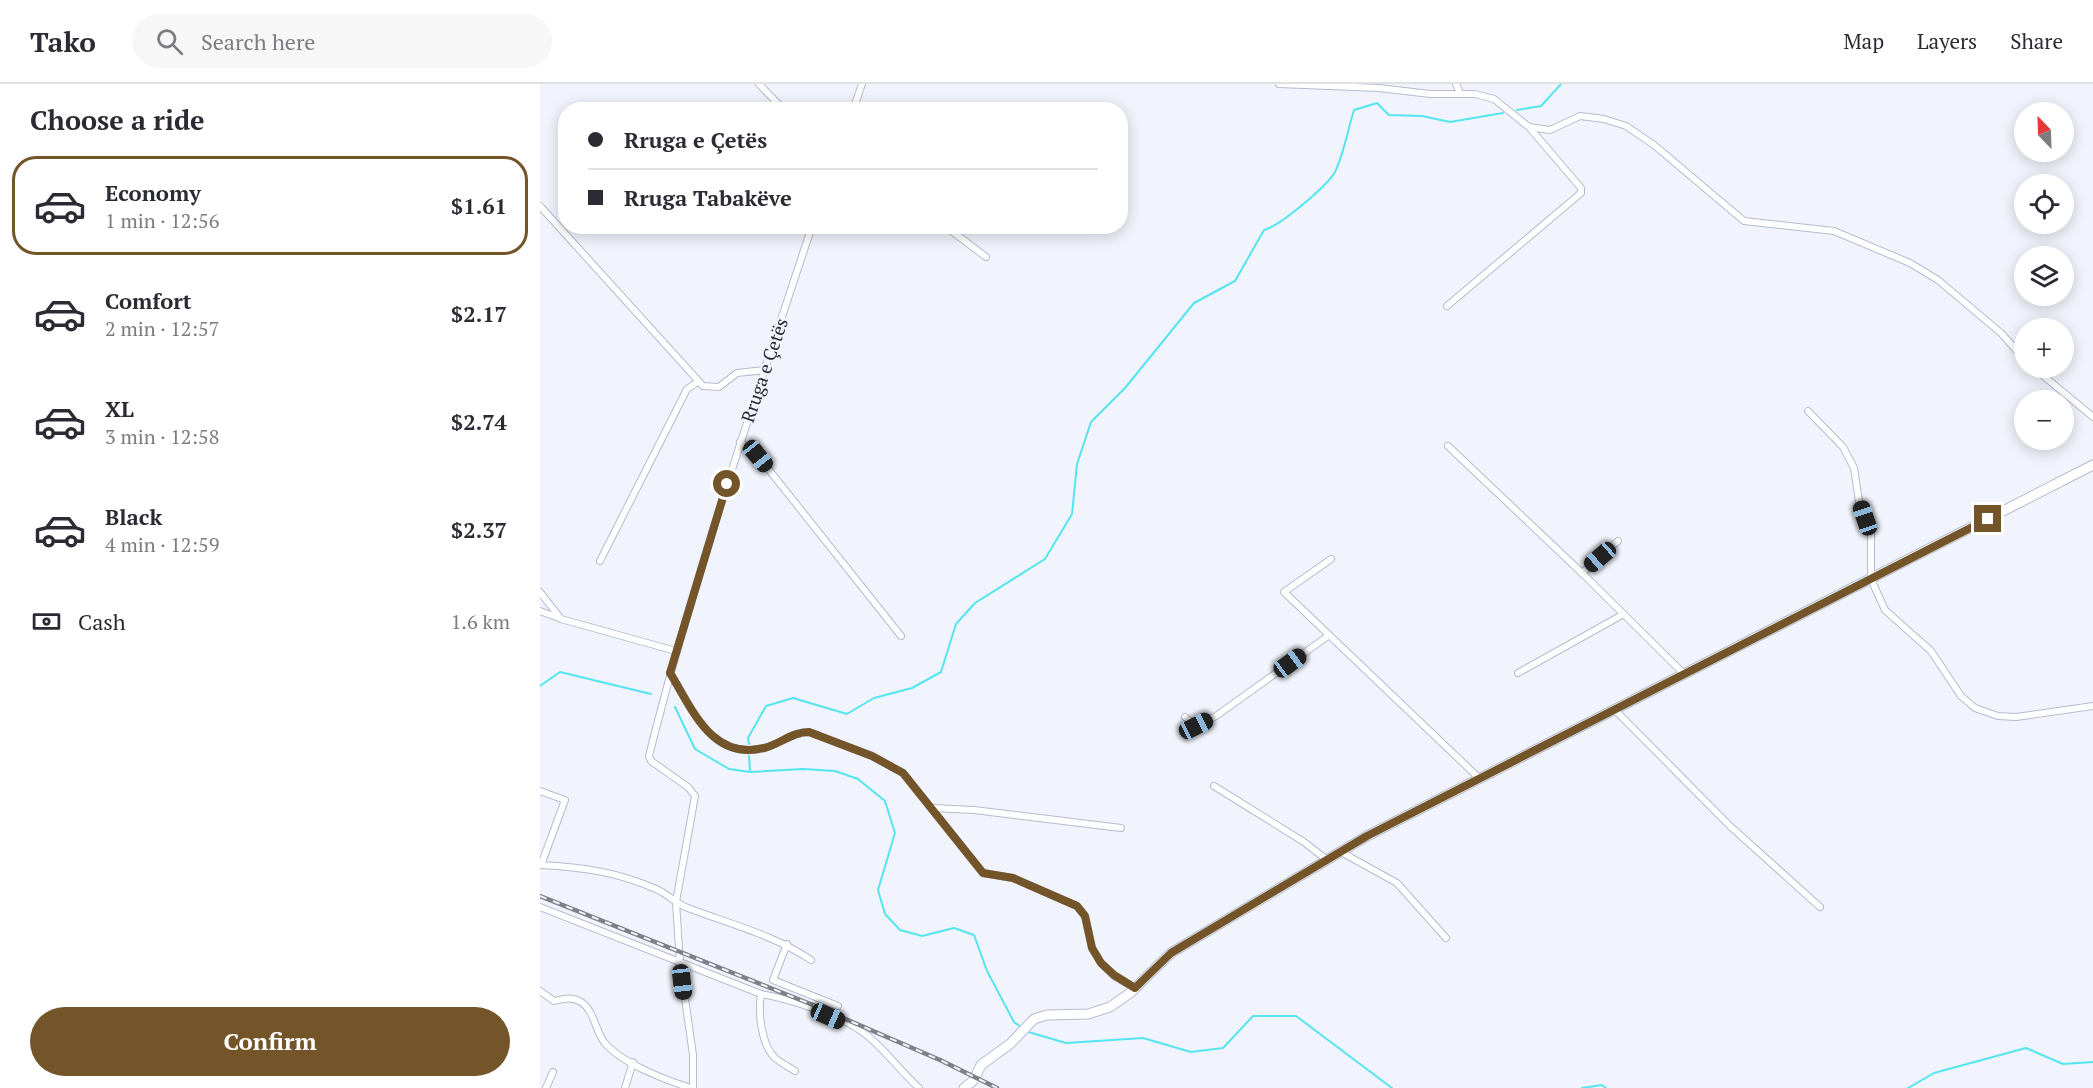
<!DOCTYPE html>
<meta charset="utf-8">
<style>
:root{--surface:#fff;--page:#f7f7f7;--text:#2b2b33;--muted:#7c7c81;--line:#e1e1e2;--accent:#74552a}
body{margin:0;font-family:"PT Serif",serif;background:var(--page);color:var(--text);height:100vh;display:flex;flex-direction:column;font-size:22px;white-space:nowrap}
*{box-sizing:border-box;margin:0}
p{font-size:20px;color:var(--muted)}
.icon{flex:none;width:33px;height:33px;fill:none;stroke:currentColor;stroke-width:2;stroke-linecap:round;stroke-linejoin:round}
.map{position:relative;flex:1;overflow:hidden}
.side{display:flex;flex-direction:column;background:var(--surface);width:540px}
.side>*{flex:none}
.guide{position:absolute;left:18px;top:18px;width:570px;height:132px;border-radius:24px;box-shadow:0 3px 15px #0003;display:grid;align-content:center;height:132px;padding:0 30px;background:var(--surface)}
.needle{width:39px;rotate:337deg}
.buttons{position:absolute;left:1474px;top:18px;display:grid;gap:12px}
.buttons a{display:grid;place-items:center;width:60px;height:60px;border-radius:50%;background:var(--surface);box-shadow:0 3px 15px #0003;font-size:30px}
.end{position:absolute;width:27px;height:27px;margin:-14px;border:8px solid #74552a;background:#fff;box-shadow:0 0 0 3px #fff}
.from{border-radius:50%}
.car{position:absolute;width:18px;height:36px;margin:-18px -9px;border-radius:8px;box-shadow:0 0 4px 2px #0007;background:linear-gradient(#222 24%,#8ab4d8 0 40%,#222 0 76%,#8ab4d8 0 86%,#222 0)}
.guide b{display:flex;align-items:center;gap:21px;height:57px;font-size:22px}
.guide b+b{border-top:2px solid var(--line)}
.guide i{width:15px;height:15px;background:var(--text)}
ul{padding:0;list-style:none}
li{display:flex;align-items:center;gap:18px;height:99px;margin:0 12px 9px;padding:0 18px;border:3px solid transparent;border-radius:24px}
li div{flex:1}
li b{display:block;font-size:22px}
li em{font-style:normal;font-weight:800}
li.on{border-color:var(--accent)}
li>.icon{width:54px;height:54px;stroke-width:1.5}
h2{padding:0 30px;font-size:27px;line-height:72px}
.pay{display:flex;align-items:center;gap:15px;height:66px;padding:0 30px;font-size:22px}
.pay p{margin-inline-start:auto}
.action{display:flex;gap:12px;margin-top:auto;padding:12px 30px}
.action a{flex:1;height:69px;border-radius:36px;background:var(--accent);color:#fff;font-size:24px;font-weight:800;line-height:69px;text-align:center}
header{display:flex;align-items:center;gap:36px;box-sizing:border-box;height:84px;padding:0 30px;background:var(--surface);border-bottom:2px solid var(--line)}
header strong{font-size:28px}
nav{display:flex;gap:33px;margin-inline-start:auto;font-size:21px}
.search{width:420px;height:54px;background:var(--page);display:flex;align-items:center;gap:15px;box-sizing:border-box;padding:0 21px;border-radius:33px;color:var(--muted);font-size:22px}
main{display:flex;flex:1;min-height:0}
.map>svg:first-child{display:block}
</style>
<header>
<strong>Tako</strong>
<div class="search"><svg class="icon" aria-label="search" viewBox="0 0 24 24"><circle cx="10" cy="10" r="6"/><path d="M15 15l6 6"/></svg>Search here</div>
<nav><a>Map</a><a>Layers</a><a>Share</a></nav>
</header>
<main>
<section class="side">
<h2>Choose a ride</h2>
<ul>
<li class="on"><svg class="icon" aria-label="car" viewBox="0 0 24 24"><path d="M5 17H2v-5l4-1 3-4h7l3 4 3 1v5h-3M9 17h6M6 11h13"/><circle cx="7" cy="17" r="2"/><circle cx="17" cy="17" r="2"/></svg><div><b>Economy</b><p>1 min · 12:56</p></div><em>$1.61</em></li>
<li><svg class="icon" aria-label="car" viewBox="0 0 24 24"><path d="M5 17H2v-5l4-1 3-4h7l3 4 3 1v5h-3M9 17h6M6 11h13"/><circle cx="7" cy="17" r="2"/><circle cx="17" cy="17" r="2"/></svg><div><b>Comfort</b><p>2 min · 12:57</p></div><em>$2.17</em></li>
<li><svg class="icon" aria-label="car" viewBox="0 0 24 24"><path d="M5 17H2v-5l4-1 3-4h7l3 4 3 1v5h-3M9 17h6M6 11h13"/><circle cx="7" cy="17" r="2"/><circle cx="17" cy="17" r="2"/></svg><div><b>XL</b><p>3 min · 12:58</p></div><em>$2.74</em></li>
<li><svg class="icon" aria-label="car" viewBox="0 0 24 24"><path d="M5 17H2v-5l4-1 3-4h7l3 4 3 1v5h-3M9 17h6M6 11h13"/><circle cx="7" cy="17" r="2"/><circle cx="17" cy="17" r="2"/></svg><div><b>Black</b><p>4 min · 12:59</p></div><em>$2.37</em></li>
</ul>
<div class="pay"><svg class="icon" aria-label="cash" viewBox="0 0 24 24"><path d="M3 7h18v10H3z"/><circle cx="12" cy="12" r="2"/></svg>Cash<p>1.6 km</p></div>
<div class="action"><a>Confirm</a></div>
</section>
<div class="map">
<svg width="1553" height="1004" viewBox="0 0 1553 1004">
<rect width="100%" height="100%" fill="#f1f4fc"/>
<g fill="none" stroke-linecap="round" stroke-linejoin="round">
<!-- stream -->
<g stroke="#55e5f1" stroke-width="2">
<path d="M977,26L1001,22L1021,0"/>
<path d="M0,602L20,588L111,610"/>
<path d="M135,623L155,665L189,685L210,688L263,685L295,687L318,695L345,717L355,749L338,806L345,830L360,846L382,852L414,844L434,851L447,887L474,938L481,943"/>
<path d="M209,660L208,654L226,622L253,614L307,630L334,614L372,604L401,588L416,540L435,519L505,475L532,430L537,380L551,338L585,304L654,219L695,197L724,146C740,142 787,102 795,88C804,69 808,45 814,26L837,19L849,31L882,32L910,38L963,29"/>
<path d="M209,672L210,687"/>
<path d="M485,947L526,959L603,954L651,968L683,964L713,932H756L852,1004"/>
<path d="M1042,1004L1062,1001L1066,1004"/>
<path d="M1368,1004L1394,989L1486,964L1523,980L1553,978"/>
</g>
<defs>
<g id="street">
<path d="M219,0L244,26"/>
<path d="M739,0L839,4L890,10H935L954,15L989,43L1010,46L1040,32L1064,35L1086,42L1114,61L1204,137L1294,147L1370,179L1398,196L1461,249L1485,276"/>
<path d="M916,0L920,9"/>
<path d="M313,26L322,0"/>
<path d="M0,122L163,302L179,303L197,289L225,286"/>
<path d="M405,142L446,173"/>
<path d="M907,222L1041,109V104L989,43"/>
<path d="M1494,284L1553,333"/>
<path d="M1268,327L1303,363L1314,384L1319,417L1331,450V495L1345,526L1391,567L1421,612L1435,624L1458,632L1476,633L1553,622"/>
<path d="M200,358L218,372L361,552"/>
<path d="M908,362L1042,489"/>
<path d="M1078,457L1042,489L1143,589"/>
<path d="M791,475L744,508L940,695"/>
<path d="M60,477L147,305L158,298"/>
<path d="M0,508L21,535L136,567"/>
<path d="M0,527L19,534"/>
<path d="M130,589C152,624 172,678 225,664C240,660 252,648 269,648L332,672L363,689L443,789L473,794L537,822L545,832L552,864L561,879L574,892L595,904"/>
<path d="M978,589L1082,531"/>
<path d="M1074,625L1190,742L1280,823"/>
<path d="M645,633L656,642L676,632L788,552"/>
<path d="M674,702L764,758L787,776"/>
<path d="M0,707L25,716L1,781"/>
<path d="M393,724L434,726L581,744"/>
<path d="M801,768L857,799L906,854"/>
<path d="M0,781C43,783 77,788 116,805C128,810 136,820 148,824C190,840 234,851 271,876"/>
<path d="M0,823L221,910C250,915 300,931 324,949C344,964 360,987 379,1004"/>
<path d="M247,860L233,896L298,922"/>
<path d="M0,907L14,917C24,915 31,912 41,918C54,926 55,946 64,958C81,979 125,996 151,1004"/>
<path d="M221,910C218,929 221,960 235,974C241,979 249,983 255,987"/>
<path d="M6,1004L13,988"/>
<path d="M85,1004L93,978"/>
<path d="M153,1004V971L140,879L136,818L155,712L148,703L111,677L109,672C154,492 214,318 272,142"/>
</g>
<path id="secondary" d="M424,1004L434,996L441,981L470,960L494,935L507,931L548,930L570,923L590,909L631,869L827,752L1553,381"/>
</defs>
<!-- street casing -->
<use href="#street" stroke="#b4bcd0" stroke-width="8"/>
<!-- secondary casing -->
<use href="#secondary" stroke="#b4bcd0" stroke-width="11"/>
<!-- street -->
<use href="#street" stroke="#fff" stroke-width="6"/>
<!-- secondary -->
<use href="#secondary" stroke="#fff" stroke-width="9"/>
<defs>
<path id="rail" d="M0,812L273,921L400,976L457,1004"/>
</defs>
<!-- rail casing -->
<use href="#rail" stroke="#7d8087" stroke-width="4.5"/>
<!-- rail -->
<use href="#rail" stroke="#f1f4fc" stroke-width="2" stroke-dasharray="7" stroke-linecap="butt"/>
</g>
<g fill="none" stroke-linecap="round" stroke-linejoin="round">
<!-- route -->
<path stroke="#74552a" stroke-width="8" d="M187,400L130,589C152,624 171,677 224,664C240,660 252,648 269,648L332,672L363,689L443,789L473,794L537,822L545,832L552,864L561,879L574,891L595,904L631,869L827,752L1448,435"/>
</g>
<g text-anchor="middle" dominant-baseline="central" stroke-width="4.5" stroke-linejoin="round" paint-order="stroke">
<!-- street labels -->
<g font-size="18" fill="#22252c" stroke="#f1f4fc">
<text transform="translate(224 286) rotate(-71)">Rruga e Çetës</text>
</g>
</g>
</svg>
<div class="buttons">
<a><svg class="needle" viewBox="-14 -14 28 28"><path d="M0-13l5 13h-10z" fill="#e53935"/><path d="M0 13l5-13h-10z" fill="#7c7c81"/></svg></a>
<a><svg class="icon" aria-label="locate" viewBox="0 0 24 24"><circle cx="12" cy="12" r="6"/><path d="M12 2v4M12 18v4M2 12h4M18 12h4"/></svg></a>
<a><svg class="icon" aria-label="layers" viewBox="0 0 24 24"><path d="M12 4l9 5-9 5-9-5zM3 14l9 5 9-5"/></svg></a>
<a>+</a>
<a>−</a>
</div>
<i class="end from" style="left:187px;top:400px"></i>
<i class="end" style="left:1448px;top:435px"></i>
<i class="car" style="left:218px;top:372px;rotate:141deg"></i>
<i class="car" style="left:1325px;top:434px;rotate:341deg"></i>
<i class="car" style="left:1060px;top:473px;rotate:229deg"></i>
<i class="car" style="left:750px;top:579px;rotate:54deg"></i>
<i class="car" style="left:656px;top:642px;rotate:63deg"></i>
<i class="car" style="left:142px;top:898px;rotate:173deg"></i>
<i class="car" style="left:288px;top:932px;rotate:114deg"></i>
<div class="guide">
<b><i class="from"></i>Rruga e Çetës</b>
<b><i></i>Rruga Tabakëve</b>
</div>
</div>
</main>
